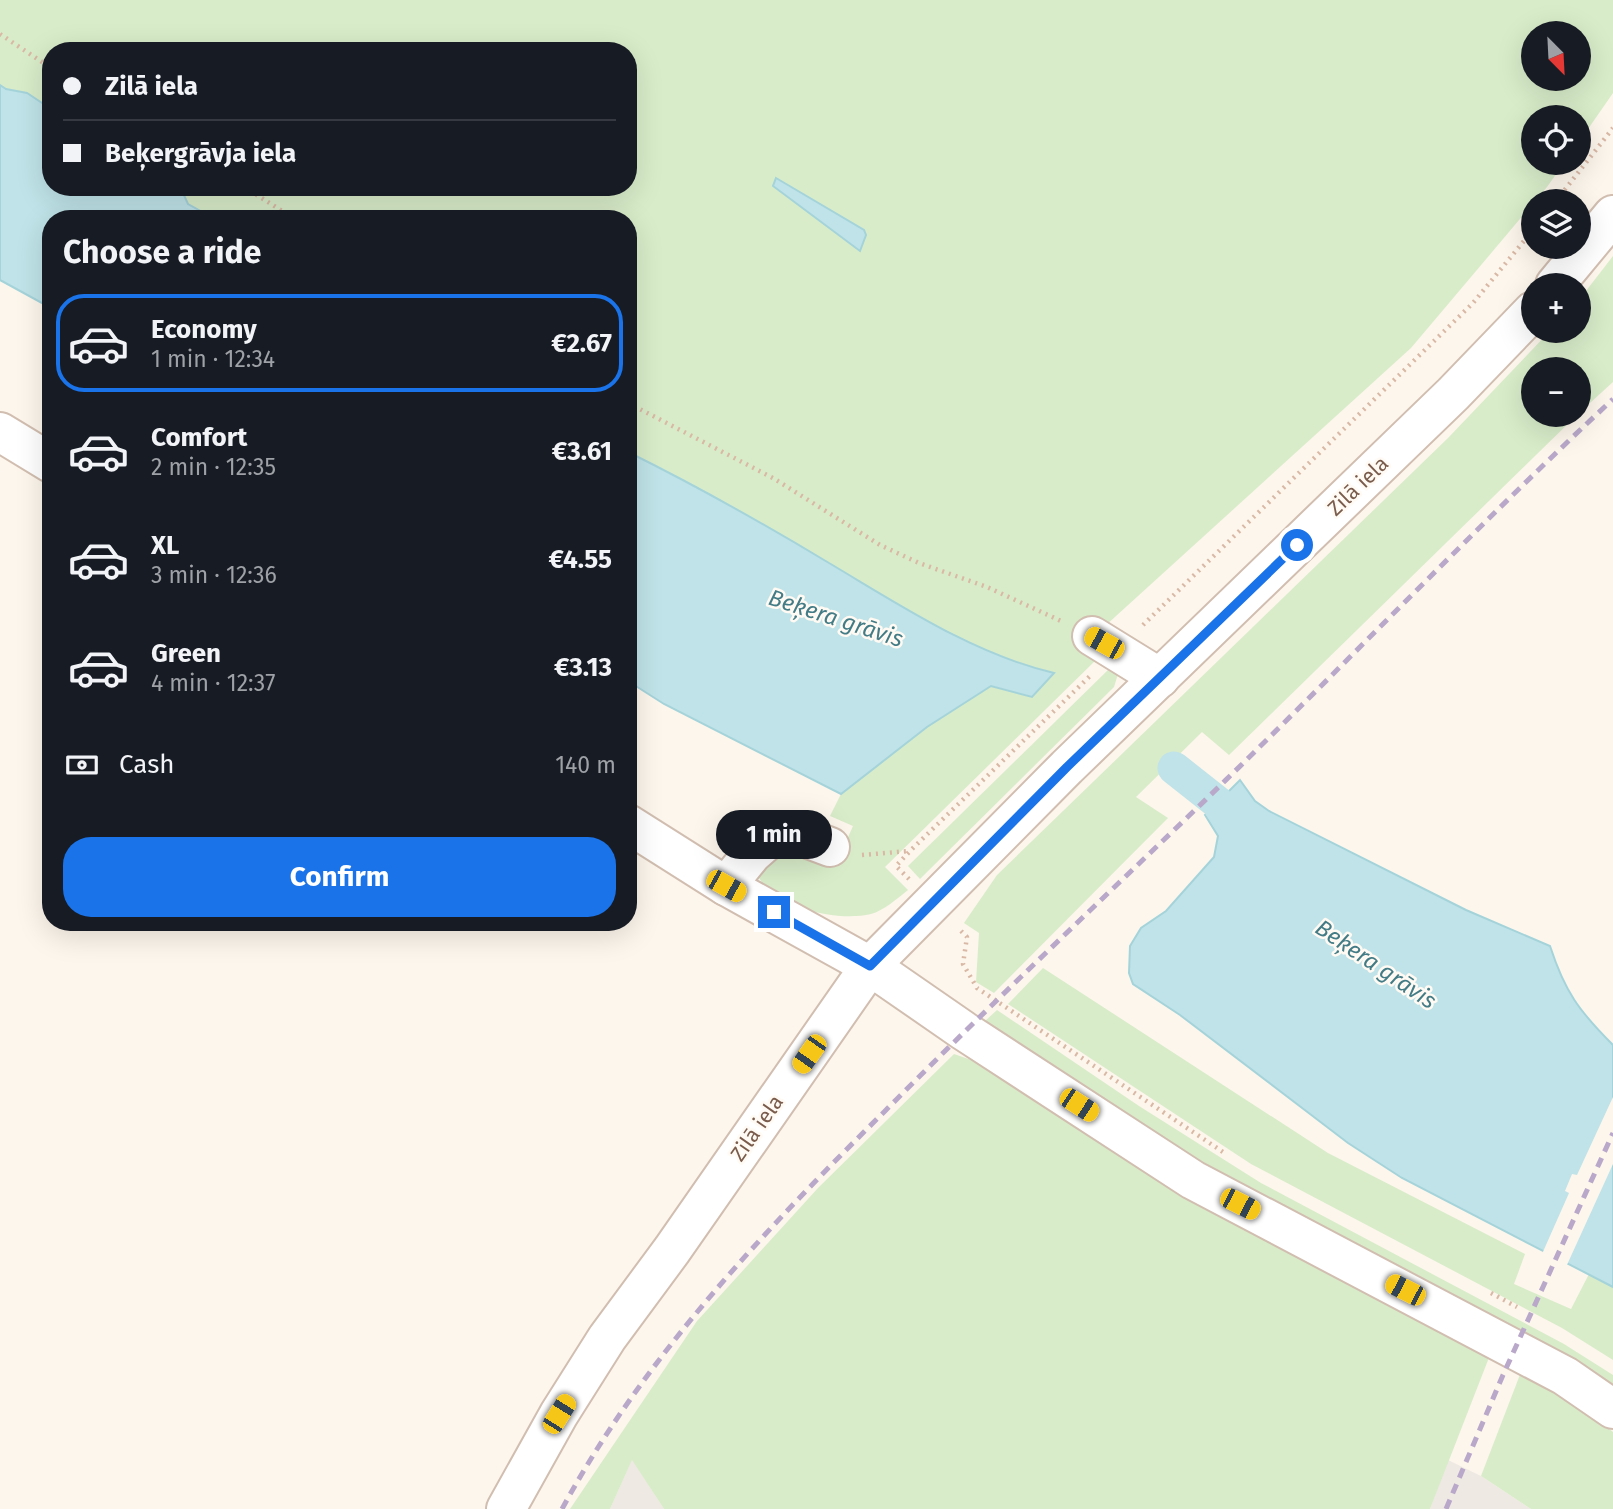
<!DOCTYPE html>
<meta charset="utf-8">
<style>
:root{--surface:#171b24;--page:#20242c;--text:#f1f3f6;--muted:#9ea1a6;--line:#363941;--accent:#1a73e8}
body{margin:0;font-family:"Fira Sans",sans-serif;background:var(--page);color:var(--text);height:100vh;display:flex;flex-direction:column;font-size:26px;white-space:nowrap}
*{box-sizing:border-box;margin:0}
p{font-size:23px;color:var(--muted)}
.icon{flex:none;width:38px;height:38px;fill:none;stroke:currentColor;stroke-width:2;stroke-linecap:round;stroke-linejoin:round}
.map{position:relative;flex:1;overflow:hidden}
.drawer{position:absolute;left:42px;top:210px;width:595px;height:721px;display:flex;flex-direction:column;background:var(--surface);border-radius:28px;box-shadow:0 7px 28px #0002}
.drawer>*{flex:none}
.banner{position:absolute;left:42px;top:42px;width:595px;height:154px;border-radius:28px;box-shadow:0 7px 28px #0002;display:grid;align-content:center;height:154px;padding:0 21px;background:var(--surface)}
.needle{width:46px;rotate:156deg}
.fabs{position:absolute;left:1521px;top:21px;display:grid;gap:14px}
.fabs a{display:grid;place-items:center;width:70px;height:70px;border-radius:50%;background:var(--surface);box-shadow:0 7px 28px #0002;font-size:35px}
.end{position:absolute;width:32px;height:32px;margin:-16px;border:9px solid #1a73e8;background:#fff;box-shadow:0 0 0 4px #fff}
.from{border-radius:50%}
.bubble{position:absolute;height:49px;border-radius:24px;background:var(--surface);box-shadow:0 7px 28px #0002;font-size:23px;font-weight:700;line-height:49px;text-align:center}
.car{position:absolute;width:21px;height:42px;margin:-21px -10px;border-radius:9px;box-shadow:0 0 5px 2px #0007;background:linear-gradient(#f5c518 24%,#345 0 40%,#f5c518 0 76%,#345 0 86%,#f5c518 0)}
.banner b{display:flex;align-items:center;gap:24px;height:66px;font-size:26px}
.banner b+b{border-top:2px solid var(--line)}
.banner i{width:18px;height:18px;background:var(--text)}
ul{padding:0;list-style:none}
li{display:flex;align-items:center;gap:21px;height:98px;margin:0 14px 10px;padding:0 7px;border:4px solid transparent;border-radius:28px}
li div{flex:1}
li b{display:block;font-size:26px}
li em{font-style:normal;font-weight:700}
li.current{border-color:var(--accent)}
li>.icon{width:63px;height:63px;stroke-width:1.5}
h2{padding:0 21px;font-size:32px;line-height:84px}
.pay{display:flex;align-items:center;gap:18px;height:77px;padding:0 21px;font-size:26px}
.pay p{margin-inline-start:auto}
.primary-button{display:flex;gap:14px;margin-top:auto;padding:14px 21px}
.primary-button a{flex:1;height:80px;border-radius:28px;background:var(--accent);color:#fff;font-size:28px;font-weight:700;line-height:80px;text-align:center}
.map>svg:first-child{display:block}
</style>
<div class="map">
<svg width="1613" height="1509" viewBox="0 0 1613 1509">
<rect width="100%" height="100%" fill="#fdf6ec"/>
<!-- industrial -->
<g fill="#efe9e4">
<path d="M632,1459L664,1509H610Z"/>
<path d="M1448,1460L1481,1476L1531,1509H1430Z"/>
</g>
<!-- green -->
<g fill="#d8ecc9" fill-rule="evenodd">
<path d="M0,0H1613V93L1579,142L1578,117H1533V163H1564L1547,187L1411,348L1083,646L1098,658L885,867L908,890C898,898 883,911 871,914C837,922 774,908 758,876L761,863L787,848L838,860L853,826L830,816L841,794L927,727L991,686L1032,697L1053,673C972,654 900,605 829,563C763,523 697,486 628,452V219H215L187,204L183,193L170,187H628V51H51V109L27,93L6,89L0,85ZM1533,33H1578V79H1533Z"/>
<path d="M1613,256V382L1579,413L1578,369H1533V415H1577L1229,755L1202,732L1136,797L1168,818L994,993L976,982L979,933L964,923L997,875L1448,438L1550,331H1578L1579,300Z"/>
<path d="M1111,667L1118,674L1114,687L920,879L908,866Z"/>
<path d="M1043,968L1328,1153L1525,1254L1514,1284L1571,1309L1589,1274L1613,1287V1360L1562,1328L1251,1164L1008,1004Z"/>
<path d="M997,1010L1139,1106L1261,1183L1564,1344L1613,1375V1389L1116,1114L984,1022Z"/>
<path d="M954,1054L983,1064L1490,1355L1430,1509H664L632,1460L610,1509H570L697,1321L818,1188Z"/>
<path d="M1521,1372L1582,1407L1613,1432V1509H1531L1481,1476Z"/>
</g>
<!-- water -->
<g fill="#bfe3e8" stroke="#a5d3da" stroke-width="2">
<path d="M0,85L6,89L27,93L51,109V187H170L183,193L188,204L215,219H51V308L0,280Z"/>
<path d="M776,178L864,230L866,235L860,251L773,186Z"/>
<path d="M628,452C697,486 764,524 829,563C900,605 973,654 1054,673L1032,697L991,686L927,727L841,794L664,704L628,681Z"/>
<path d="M1240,780L1255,801L1269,811L1466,910L1550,946C1565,992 1579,1011 1613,1045V1287L1402,1178L1348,1143L1180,1015L1133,984L1129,973L1130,946L1141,928L1166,911L1214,857L1218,836L1205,815Z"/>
</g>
<!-- pier -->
<path fill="#fdf6ec" d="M1613,1097V1164L1566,1267L1542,1254L1569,1193L1565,1191L1572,1174L1577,1175Z"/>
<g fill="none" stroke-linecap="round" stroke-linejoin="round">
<!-- canal -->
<path stroke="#bfe3e8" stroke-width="33" d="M1174,768L1217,802L1243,839"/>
<defs>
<g id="minor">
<path d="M1555,285L1613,215"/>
<path d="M0,432L51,463"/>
<path d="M1092,636L1160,678"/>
<path d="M628,824L726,886L870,966L964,1031L1193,1180L1565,1376L1613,1409"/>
<path d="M726,886L752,854L776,833L798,835L830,847"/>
<path d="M506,1509L559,1414L607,1338L672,1250L870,966L1067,767L1453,394L1533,311"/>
</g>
</defs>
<!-- minor casing -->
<use href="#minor" stroke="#d1beb0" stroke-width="42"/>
<!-- path -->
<g stroke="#d9b8a5" stroke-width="4.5" stroke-dasharray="2 5" stroke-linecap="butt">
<path d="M0,34L51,68"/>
<path d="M244,187L295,219"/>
<path d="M1556,201L1613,128"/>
<path d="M628,403L773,478L880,545L919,563L987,587L1061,621"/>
<path d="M1143,625L1473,303L1533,230"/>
<path d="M862,855L909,851"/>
<path d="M909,879L896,866L910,851L1091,675"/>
<path d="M961,931L967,937L963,964L977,988L1226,1154"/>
<path d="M1491,1293L1517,1307"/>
</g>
<!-- minor -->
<use href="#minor" stroke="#fff" stroke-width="38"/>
<!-- rail -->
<g stroke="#b9a8c9" stroke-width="5" stroke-dasharray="10 7" stroke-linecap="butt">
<path d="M562,1509C644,1357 764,1231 886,1110C980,1015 1077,923 1173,831C1322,689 1463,539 1613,399"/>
<path d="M1446,1509L1503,1375L1613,1133"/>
</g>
</g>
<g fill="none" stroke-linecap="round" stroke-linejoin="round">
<!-- route -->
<path stroke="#1a73e8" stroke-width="9" d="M774,912L870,966L1067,767L1297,545"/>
</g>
<g text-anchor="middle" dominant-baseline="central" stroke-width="5" stroke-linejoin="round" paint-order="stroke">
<!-- street labels -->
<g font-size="21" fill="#7a5c4d" stroke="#fffaf3">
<text transform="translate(1358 486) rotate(-44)">Zilā iela</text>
<text transform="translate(757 1128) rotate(-55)">Zilā iela</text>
</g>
<!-- water labels -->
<g font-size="23" font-style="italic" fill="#437c86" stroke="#fffaf3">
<text transform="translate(836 618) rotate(18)">Beķera grāvis</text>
<text transform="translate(1376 964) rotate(34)">Beķera grāvis</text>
</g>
</g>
</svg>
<div class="fabs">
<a><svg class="needle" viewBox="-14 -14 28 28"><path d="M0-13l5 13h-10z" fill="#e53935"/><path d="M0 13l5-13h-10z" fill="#9ea1a6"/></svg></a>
<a><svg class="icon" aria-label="locate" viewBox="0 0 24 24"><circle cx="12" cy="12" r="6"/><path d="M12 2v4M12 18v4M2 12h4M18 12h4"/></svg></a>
<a><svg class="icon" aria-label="layers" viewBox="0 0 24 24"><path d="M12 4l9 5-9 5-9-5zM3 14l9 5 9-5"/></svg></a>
<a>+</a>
<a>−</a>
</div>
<i class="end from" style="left:1297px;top:545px"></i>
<i class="end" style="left:774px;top:912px"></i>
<div class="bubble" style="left:716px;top:810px;width:116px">1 min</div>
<i class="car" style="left:1104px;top:643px;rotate:299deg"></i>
<i class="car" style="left:726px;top:886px;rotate:119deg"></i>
<i class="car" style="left:809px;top:1054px;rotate:215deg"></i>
<i class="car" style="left:1079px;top:1105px;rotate:123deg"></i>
<i class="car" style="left:1240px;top:1204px;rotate:117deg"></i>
<i class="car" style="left:1405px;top:1290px;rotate:297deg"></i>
<i class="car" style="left:559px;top:1414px;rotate:32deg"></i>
<div class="banner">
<b><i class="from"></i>Zilā iela</b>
<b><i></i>Beķergrāvja iela</b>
</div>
<section class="drawer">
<h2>Choose a ride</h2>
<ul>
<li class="current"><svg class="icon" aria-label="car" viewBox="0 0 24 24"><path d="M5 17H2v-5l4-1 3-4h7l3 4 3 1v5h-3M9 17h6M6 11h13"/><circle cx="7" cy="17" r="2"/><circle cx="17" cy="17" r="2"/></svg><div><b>Economy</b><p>1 min · 12:34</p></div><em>€2.67</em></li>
<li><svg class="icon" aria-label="car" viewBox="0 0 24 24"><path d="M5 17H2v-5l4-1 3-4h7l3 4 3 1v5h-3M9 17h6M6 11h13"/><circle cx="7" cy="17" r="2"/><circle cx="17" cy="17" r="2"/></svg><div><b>Comfort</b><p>2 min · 12:35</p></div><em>€3.61</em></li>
<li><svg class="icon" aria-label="car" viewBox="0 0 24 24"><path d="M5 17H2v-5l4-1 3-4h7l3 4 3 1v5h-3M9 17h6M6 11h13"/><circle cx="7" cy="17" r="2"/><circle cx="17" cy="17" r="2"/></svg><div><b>XL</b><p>3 min · 12:36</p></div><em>€4.55</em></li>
<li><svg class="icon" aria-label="car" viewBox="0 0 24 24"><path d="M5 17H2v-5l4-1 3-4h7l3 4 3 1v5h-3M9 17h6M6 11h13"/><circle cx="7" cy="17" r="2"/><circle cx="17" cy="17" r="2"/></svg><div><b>Green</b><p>4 min · 12:37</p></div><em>€3.13</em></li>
</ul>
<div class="pay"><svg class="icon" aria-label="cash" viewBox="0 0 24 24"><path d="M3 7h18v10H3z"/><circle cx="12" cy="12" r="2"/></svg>Cash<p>140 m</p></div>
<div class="primary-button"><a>Confirm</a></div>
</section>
</div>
